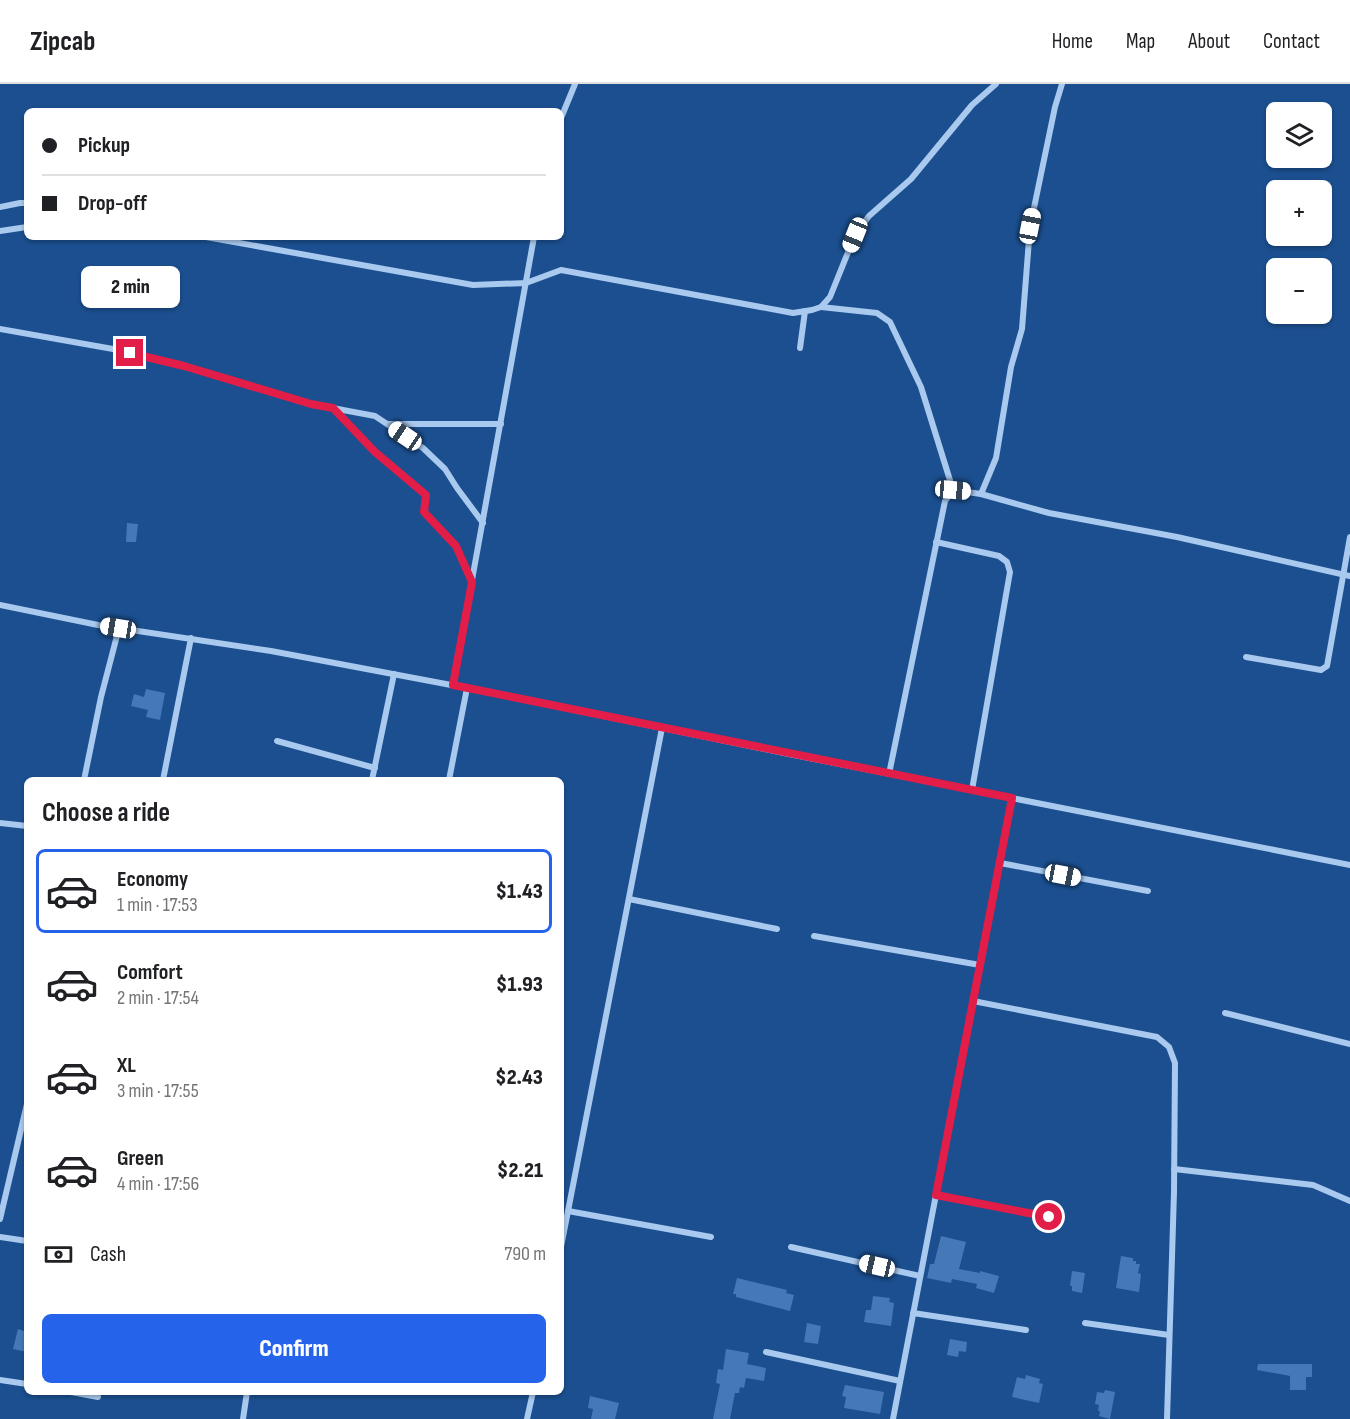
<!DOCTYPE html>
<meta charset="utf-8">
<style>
:root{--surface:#fff;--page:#f2f2f2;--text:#202124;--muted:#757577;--line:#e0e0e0;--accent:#2563eb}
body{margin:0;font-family:"Sofia Sans Condensed",sans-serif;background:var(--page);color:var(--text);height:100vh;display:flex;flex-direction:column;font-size:22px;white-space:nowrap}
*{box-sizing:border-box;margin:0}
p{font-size:20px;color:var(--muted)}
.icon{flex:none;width:33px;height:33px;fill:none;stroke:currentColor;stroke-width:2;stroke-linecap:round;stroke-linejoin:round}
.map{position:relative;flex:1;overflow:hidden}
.drawer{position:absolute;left:24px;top:693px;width:540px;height:618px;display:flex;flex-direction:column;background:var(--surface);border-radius:9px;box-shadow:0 2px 4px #0004}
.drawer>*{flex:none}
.top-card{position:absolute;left:24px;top:24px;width:540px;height:132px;border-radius:9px;box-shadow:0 2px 4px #0004;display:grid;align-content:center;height:132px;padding:0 18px;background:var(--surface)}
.controls{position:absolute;left:1266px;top:18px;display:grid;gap:12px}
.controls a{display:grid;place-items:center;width:66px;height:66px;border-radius:9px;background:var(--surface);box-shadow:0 2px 4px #0004;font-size:30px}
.end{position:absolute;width:27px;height:27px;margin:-14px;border:8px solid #e11d48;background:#fff;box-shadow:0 0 0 3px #fff}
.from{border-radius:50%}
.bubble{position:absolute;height:42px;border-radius:9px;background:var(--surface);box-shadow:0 2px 4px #0004;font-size:20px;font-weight:800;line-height:42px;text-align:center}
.car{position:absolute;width:18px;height:36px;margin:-18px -9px;border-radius:8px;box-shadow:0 0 4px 2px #0007;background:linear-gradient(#fff 24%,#345 0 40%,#fff 0 76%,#345 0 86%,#fff 0)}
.top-card b{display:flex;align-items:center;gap:21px;height:57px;font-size:22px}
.top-card b+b{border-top:2px solid var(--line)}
.top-card i{width:15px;height:15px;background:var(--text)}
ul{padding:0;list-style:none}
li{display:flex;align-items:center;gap:18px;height:84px;margin:0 12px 9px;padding:0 6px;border:3px solid transparent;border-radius:9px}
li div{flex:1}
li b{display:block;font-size:22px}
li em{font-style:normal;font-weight:800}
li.current{border-color:var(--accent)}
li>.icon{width:54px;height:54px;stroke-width:1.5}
h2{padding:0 18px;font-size:27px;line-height:72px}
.pay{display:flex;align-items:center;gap:15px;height:66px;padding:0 18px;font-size:22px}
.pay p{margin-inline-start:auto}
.action{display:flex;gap:12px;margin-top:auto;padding:12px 18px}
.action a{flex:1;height:69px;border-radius:9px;background:var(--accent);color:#fff;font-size:24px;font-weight:800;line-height:69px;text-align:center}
header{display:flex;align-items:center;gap:36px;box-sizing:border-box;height:84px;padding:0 30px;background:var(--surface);border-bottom:2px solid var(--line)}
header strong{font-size:28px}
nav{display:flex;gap:33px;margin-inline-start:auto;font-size:21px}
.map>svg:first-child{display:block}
</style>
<header>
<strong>Zipcab</strong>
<nav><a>Home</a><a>Map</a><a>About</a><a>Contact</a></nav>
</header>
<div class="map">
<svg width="1350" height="1335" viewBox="0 0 1350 1335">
<rect width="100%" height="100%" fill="#1b4f8f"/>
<!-- building -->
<g fill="#4478b7">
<path d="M127,439L138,440L136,458H126Z"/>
<path d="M146,605L165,609L160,636L146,633L148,626L131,622L134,610L144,613Z"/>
<path d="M941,1152L966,1158L959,1185L980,1189V1187L999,1192L994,1209L976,1204L977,1200L952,1195L951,1199L927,1194L930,1180H934Z"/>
<path d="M1121,1172L1133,1174V1177H1136V1180H1140L1138,1189L1141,1190L1139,1208L1116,1204Z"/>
<path d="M1072,1187L1085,1189L1082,1209L1072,1207V1202H1070Z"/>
<path d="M737,1194L787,1206L786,1209L794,1211L790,1227L736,1213V1210H733Z"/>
<path d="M873,1212L890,1214L889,1218L894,1219L891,1242L864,1238L866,1226H871Z"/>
<path d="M807,1239L821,1242L818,1260L804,1258Z"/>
<path d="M18,1245L27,1248V1268L13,1265Z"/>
<path d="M950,1255L967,1258L966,1268L959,1267L958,1273L947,1271Z"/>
<path d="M726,1265L749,1269L747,1280L766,1284L764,1297L746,1294L744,1304L740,1303L739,1309H735L730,1335H713L720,1300L716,1299L718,1285L723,1286Z"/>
<path d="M1258,1280H1312V1293H1306V1306H1290V1292L1257,1286Z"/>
<path d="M1026,1291L1040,1295L1039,1299L1043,1300L1039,1319L1012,1313L1017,1293L1025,1295Z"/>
<path d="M845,1301L884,1308L880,1330L844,1324L846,1313L842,1312Z"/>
<path d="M1105,1306L1115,1308L1110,1335L1099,1332L1100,1327H1098L1099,1321L1095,1320L1097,1308L1104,1309Z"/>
<path d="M590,1312L619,1319L615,1335H591L593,1325L588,1324Z"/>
</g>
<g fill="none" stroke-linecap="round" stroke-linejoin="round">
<!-- street -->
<g stroke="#a9c9ee" stroke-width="6">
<path d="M561,34L575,0"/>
<path d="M0,123L20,119H27"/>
<path d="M0,147L27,143"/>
<path d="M206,153L473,201L526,199L561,186L793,229L812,226L821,223L830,213L855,151L869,132L911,95L972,21L996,0"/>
<path d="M821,223L877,229L890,238L921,303L953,406"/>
<path d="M0,245L113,265L184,282L311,320L375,332L423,364L445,385L457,404L483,439"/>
<path d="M800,264L805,227"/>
<path d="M334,324L375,368L426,411L424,428L456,462L472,498"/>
<path d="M388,340H501"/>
<path d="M981,410L996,374L1011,283L1022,245L1030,143L1055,23L1062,0"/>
<path d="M936,458L999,472L1007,478L1010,488L972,706"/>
<path d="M0,521L98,541L271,567L467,604L789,670L1350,781"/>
<path d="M1246,573L1321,586L1327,582L1350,453"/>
<path d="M453,601L534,153"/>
<path d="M277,657L375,684"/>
<path d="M889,690L945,417L953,406L981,410L1049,429L1177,453L1350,492"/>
<path d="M84,696L101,613L119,544"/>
<path d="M163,696L191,554"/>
<path d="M372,696L394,590"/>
<path d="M449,696L467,604"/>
<path d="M0,739L27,742"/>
<path d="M1000,779L1148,807"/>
<path d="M629,815L777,845"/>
<path d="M814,852L980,881"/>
<path d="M973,917L1157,953L1169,963L1175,979L1174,1108L1167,1335"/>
<path d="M1225,929L1350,960"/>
<path d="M1174,1085L1313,1101L1350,1117"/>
<path d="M936,1111L1049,1133"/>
<path d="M568,1127L711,1153"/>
<path d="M0,1135L27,1020"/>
<path d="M0,1153L27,1157"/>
<path d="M561,1163L662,644"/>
<path d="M791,1163L920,1192"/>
<path d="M913,1229L1026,1246"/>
<path d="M1085,1239L1169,1251"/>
<path d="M766,1268L900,1297"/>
<path d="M0,1296L27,1300"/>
<path d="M71,1308L98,1313"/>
<path d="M243,1335L247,1308"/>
<path d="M527,1335L533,1308"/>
<path d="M893,1335L1012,714"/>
</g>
</g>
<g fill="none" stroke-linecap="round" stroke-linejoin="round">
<!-- route -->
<path stroke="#e11d48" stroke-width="8" d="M130,269L184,282L311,320L333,324L375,368L426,411L424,428L456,462L472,498L453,601L1012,714L936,1111L1049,1133"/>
</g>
</svg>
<div class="controls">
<a><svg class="icon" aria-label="layers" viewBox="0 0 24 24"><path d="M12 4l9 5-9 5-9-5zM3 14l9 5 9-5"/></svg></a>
<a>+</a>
<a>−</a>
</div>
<i class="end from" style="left:1049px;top:1133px"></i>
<i class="end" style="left:130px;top:269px"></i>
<div class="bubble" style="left:81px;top:182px;width:99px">2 min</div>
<i class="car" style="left:1030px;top:142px;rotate:11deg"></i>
<i class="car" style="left:855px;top:151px;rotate:202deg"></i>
<i class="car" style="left:405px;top:352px;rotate:304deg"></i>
<i class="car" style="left:953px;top:406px;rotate:95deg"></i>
<i class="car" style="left:118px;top:544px;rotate:279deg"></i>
<i class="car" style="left:1063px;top:791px;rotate:101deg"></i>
<i class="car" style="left:877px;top:1182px;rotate:283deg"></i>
<div class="top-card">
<b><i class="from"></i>Pickup</b>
<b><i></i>Drop-off</b>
</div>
<section class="drawer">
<h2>Choose a ride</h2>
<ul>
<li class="current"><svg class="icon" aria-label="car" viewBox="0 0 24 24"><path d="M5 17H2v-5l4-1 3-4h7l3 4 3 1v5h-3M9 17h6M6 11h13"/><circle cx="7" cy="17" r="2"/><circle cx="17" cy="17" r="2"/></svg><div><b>Economy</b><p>1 min · 17:53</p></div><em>$1.43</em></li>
<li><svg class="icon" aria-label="car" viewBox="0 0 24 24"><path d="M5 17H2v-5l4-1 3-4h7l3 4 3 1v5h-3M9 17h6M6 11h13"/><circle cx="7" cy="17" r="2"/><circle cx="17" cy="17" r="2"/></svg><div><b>Comfort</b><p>2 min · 17:54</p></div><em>$1.93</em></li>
<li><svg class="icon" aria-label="car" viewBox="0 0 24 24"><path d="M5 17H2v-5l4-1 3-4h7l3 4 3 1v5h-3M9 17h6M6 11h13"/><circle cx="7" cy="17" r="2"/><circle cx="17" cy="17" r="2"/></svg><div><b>XL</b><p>3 min · 17:55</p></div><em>$2.43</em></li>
<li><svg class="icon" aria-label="car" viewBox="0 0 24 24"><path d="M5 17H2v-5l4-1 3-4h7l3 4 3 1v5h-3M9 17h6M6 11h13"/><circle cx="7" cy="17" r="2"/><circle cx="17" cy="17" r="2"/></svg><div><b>Green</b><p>4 min · 17:56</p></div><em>$2.21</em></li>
</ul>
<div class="pay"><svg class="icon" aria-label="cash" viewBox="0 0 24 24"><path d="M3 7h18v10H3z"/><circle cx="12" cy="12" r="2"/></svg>Cash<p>790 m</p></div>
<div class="action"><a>Confirm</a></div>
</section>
</div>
